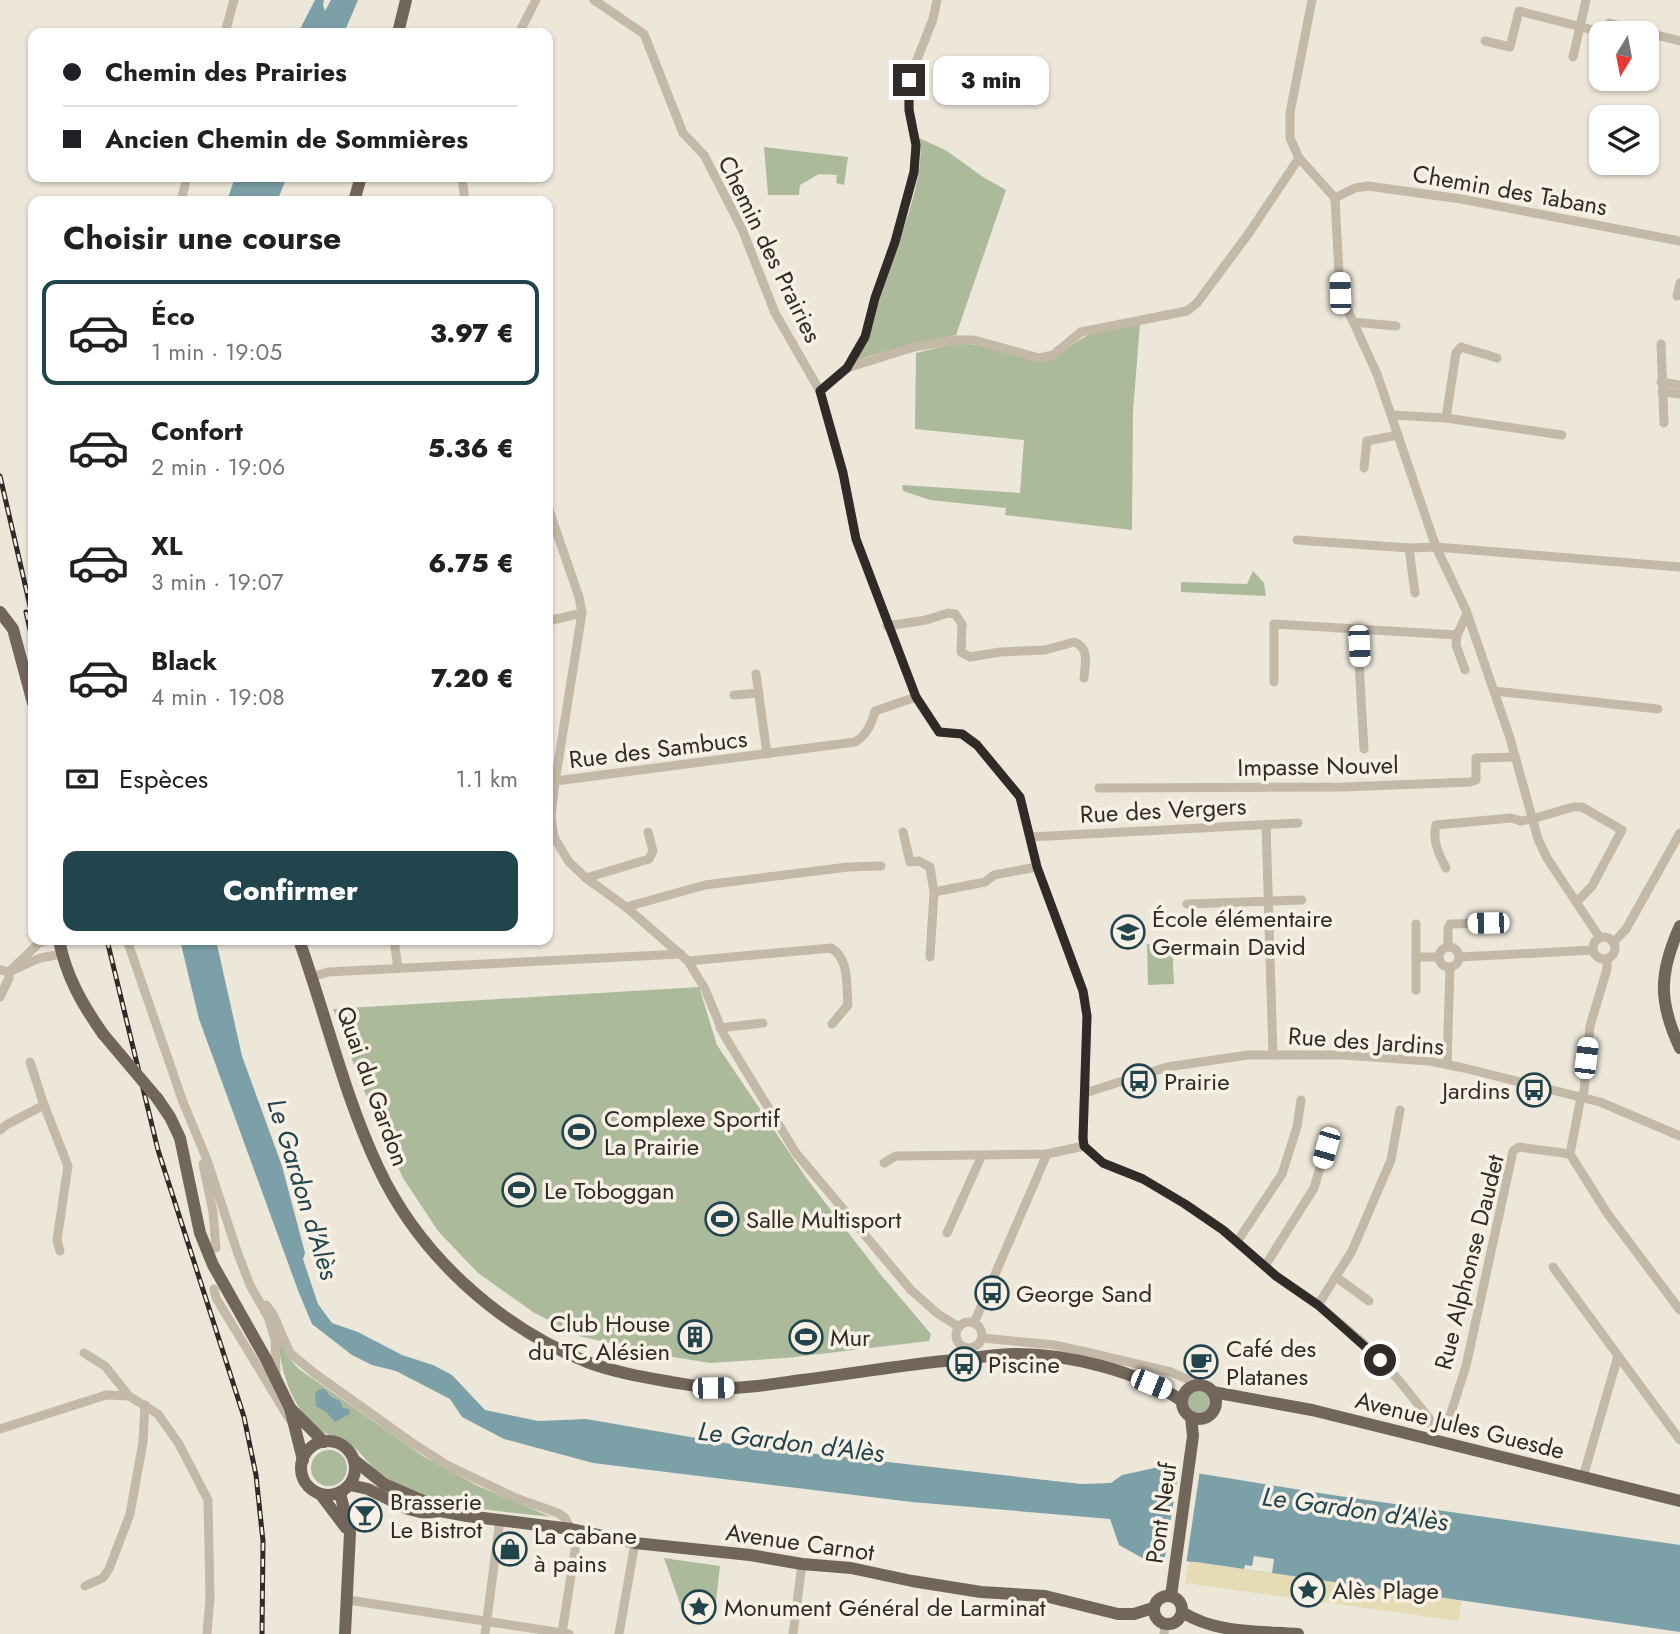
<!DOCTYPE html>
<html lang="fr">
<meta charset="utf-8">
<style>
:root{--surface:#fff;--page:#f2f2f2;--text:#202124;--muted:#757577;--line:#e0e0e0;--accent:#22454d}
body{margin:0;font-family:Jost,sans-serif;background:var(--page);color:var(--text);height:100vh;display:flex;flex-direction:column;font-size:26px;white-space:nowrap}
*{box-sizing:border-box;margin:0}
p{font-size:23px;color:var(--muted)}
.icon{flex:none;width:38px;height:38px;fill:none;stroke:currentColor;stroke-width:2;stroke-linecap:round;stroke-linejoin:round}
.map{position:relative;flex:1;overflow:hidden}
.details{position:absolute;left:28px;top:196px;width:525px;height:749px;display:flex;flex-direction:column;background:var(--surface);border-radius:14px;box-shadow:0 2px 5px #0004}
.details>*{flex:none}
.top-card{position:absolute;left:28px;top:28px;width:525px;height:154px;border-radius:14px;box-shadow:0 2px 5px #0004;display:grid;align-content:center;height:154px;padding:0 35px;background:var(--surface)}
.needle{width:46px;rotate:190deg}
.tools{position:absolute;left:1589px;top:21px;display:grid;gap:14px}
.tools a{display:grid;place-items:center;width:70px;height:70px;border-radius:14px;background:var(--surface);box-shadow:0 2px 5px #0004;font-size:35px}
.end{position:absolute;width:32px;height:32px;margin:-16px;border:9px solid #312b27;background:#fff;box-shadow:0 0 0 4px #fff}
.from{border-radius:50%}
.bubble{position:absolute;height:49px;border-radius:14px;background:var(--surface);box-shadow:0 2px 5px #0004;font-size:23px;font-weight:800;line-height:49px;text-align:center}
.car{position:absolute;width:21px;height:42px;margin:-21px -10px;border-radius:9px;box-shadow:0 0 5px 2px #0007;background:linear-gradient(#fff 24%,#345 0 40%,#fff 0 76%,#345 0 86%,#fff 0)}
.top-card b{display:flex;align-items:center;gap:24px;height:66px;font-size:26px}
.top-card b+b{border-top:2px solid var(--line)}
.top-card i{width:18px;height:18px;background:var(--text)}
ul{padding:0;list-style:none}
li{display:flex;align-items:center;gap:21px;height:105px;margin:0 14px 10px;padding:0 21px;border:4px solid transparent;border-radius:14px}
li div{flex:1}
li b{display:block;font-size:26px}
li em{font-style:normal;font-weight:800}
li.active{border-color:var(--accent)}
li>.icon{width:63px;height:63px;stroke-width:1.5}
h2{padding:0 35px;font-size:32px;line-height:84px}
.pay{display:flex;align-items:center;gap:18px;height:77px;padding:0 35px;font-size:26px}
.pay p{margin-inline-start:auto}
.cta{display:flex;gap:14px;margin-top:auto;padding:14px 35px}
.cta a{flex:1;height:80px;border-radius:14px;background:var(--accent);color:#fff;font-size:28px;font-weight:800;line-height:80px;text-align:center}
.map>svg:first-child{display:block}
</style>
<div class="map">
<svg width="1680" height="1634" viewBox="0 0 1680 1634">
<rect width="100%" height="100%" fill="#ede7da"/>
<!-- green -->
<g fill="#acba9c">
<path d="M917,137L947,151L983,177L1006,190L956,335L869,356L856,361C867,343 871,322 878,301C888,270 933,164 917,137Z"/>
<path d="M764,147L848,157L844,185L836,183L837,175L819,174L800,185L799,195H768Z"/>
<path d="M1140,324L1133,411L1132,530L1005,515L1006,508L930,500L903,491L902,485L1020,493L1024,440L915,429L916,353L958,343L986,346L1035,361H1046L1091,333Z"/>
<path d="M1253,571L1264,583L1266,596L1181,592V582L1247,584Z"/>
<path d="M1172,943L1174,984L1148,985L1147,944Z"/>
<path d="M699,987L717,1045L807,1179L881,1275L931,1334L929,1341L786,1358L710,1363L661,1355L579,1336L533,1312L478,1273L438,1231L403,1178L362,1086L333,1009Z"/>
<path d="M278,1337C286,1348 288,1359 299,1369L423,1456L478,1486L551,1517C499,1511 431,1507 385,1478C370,1468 361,1450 346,1441C338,1437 329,1436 321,1431C292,1410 280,1371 278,1337Z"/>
<circle cx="1199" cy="1402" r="12"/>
<circle cx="329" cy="1468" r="18"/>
<path d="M664,1558L720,1566L715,1611L683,1612Z"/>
</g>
<!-- sand -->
<path fill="#e5dbb4" d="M1189,1561L1462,1601L1458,1621L1185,1583Z"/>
<!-- water -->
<g fill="#7ca0a7">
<path d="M315,0H324L323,5L325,11L331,0H358L344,33H298Z"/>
<path d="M235,177H287L277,201H227Z"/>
<path d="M180,940H216L242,1056L282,1166L305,1253L303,1259L318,1304L332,1323L358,1332L402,1355L433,1365L452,1375L485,1410L538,1421L586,1419L737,1445L1081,1484L1111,1483L1122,1475L1159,1467L1332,1495L1680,1545V1632L1196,1562L1144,1559L1119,1545L1110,1519L912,1502L593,1463L504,1439L462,1417L450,1399L396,1371L372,1365L352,1355L312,1324L299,1293L199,1019Z"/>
<path d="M324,1389L331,1397L340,1401L343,1408L349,1409L350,1414L335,1422L326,1412L316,1406L315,1394L318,1390Z"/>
</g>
<!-- pier -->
<g fill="#ede7da">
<path d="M1179,1467L1200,1470L1186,1565L1164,1563Z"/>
<path d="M1254,1556L1274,1559L1272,1573L1244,1569L1245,1565L1252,1566Z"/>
</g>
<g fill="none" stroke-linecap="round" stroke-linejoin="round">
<!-- minor -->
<g stroke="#c4b8a7" stroke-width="9">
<path d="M594,0L644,34L683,133L704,155L742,229L775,313L820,391L843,473L856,539L916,697L939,732L962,734L977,745L1020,797L1037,867L1083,991L1087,1016L1083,1138L1084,1146L1103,1163L1143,1179L1185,1204L1223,1230L1276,1276L1318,1305L1362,1342L1397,1378L1429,1418L1432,1427L1429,1439"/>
<path d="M1312,0L1290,113V138L1299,158L1335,198L1340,293L1377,374L1436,547L1466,610L1510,738L1538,839L1547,858L1600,938"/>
<path d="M225,33L234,0"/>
<path d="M519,33L536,0"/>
<path d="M1485,41L1510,47L1519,11L1605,33L1609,23L1680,41"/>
<path d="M1573,57L1586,0"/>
<path d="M462,177L465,201"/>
<path d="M1335,198L1355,188L1368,186L1461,199L1680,241"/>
<path d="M181,201L187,177"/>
<path d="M1677,296L1680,283"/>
<path d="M1353,322L1396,326"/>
<path d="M1661,344L1664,423"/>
<path d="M847,368L865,337L875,298L895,242L914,172L916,145L909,110V80L933,19L937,0"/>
<path d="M1661,382L1680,385"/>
<path d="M820,391L847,368L914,347L956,340H974L1039,358L1053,355L1081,332L1187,311L1197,303L1249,233L1299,158"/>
<path d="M1662,392L1680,394"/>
<path d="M1391,415L1446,418L1562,435"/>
<path d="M1446,418L1456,353L1461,347L1497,358"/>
<path d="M1364,468L1367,441L1398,435"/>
<path d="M548,507L579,597L582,613L555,782L551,817L554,837L569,862L586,878L626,907L688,961L705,989L724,1035L796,1153L911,1290L938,1314L959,1327"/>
<path d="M1297,540L1409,548L1436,547L1680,567"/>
<path d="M1409,548L1415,593"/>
<path d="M548,621L582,613"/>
<path d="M887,626L926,620L948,613L955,614L962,624L961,652L970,657L1000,652L1045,650L1074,642C1090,648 1085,663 1084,678"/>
<path d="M1360,629L1358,645L1364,749"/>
<path d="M1457,635L1456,645L1465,670"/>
<path d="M756,674L767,754"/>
<path d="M1274,682V624L1457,635L1467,614"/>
<path d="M1494,691L1658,709"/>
<path d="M734,695L759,693"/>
<path d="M548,782L855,742C866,736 872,723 875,711L916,697"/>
<path d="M1099,788L1344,787L1470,782L1476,780V758L1515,757"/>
<path d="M1266,824L1273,1055"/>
<path d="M903,832L910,862L919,861L930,867L934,892"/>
<path d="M1030,837L1298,823"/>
<path d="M1446,868C1439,855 1432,840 1436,825L1511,818L1521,821L1532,819L1573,807H1582L1622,830L1592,886L1577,902"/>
<path d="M586,878L649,859L653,851L648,832"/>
<path d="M1187,904L1302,900"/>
<path d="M626,907L705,885L848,867L881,866"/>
<circle cx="1604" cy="948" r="11"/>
<path d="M46,940L39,943L9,972L40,958L62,954"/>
<path d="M127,940L183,1102L207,1160L238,1254L250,1285L268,1317L275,1339L276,1376"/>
<path d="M394,940L398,968"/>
<path d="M1613,943L1626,929L1680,833"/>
<circle cx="1449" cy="957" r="10"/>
<path d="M1448,947V928L1450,924L1488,923"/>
<path d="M930,957L934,892L985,882L994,875L1037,867"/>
<path d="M1416,957H1438"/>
<path d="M1460,957L1593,950"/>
<path d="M1607,959V969L1590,1026L1584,1091L1581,1097L1570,1154L1607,1213L1680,1310"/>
<path d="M688,961L831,948C850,959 846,986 848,1005L832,1024"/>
<path d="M0,970L9,972V978L0,997"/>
<path d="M312,977L328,972L681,954"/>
<path d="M1416,990V924"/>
<path d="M720,1028L763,1023"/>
<path d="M1447,1064L1450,968"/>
<path d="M1085,1093L1167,1067L1248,1055H1343L1429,1061L1464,1068L1600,1102L1680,1136"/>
<path d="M44,1105L68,1166L57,1240L60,1251"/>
<path d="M0,1130L6,1125L44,1105L30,1062"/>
<path d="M884,1163L896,1156L1047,1154L1084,1146"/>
<path d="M203,1164L213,1212L216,1248"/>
<path d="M947,1233L982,1155"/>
<path d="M1237,1242L1282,1174L1297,1127L1301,1100"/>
<path d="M1265,1266L1314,1188L1326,1148"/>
<path d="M1553,1267L1680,1440"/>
<path d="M1336,1277L1369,1301"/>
<path d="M214,1289L216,1298L290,1420"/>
<path d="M266,1305L273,1314L290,1353L314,1373L411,1442L447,1465L516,1498L558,1513L565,1518L571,1529"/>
<path d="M1318,1305L1352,1251L1391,1160L1400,1110"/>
<circle cx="969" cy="1335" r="13"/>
<path d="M974,1323L1047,1154"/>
<path d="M982,1338L1054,1345L1086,1352L1171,1372L1198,1384"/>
<path d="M84,1353L105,1366L129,1396"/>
<path d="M1432,1427L1449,1419L1466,1366L1513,1151L1519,1147L1570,1154"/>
<path d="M0,1429L106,1395L129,1396L158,1414L179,1444L208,1500L210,1598L207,1634"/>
<path d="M1583,1477L1618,1356"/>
<path d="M85,1586L103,1578L109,1569L130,1514L143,1442L145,1405"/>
<path d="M348,1600L569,1634"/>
<path d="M562,1633L578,1531"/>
<path d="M485,1634L500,1520"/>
<path d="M619,1634L635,1543"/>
<path d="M793,1634L802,1564"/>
<path d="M1164,1634L1165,1624"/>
</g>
<!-- major -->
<g stroke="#72655a" stroke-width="12">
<path d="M398,33L406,0"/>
<path d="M354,201L361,177"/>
<path d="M0,612L13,629L33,703"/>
<path d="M1680,926C1659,973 1658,1001 1680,1048"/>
<path d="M59,940C66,976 82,1004 103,1034"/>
<path d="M299,940C326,1015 344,1095 378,1167C419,1255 498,1326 587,1362C614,1372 643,1377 671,1382C686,1384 701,1388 716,1388C745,1389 773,1384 802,1380C849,1374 896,1366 944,1361C967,1359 989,1355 1012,1354C1065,1353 1139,1371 1182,1401"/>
<path d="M157,1098L170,1117L180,1138L200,1233L213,1265L266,1359L290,1408L324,1442"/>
<circle cx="1199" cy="1402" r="17"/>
<path d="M1213,1392L1312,1410L1680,1501"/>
<path d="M290,1408L303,1460"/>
<circle cx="328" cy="1468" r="27"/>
<path d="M354,1460L384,1484L428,1503L440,1511"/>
<path d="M350,1485L368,1489L408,1509L424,1513L440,1511L467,1516L571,1529L635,1543L750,1555L802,1564L851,1568L912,1581L981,1592L1045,1596L1118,1614H1134L1153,1608"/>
<path d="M340,1493L350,1533L345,1634"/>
<path d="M321,1495L346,1528"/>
<circle cx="1168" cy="1610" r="14"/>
<path d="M1171,1596L1193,1436L1191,1417"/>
<path d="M1182,1612C1217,1634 1258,1631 1298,1634"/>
</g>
<defs>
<g id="rail">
<path d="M0,476L33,619"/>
<path d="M26,612L33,643"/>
<path d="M107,940L158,1150L244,1417L256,1475L263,1541L262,1634"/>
</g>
</defs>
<!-- rail casing -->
<use href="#rail" stroke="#312b27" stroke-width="5"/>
<!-- rail -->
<use href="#rail" stroke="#f6f0e5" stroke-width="2.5" stroke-dasharray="8" stroke-linecap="butt"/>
<!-- major-bridge -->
<path stroke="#72655a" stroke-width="12" d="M103,1034L157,1098"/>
</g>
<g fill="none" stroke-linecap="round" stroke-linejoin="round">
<!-- route -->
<path stroke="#312b27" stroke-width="9" d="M909,80V110L916,145L914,172L895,242L875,298L865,337L847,368L820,391L843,473L856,539L916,697L939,732L962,734L977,745L1020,797L1037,867L1083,991L1087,1016L1083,1138L1084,1146L1103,1163L1143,1179L1185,1204L1223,1230L1276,1276L1318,1305L1380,1360"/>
</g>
<!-- icons -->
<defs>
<symbol id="school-ring" viewBox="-11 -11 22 22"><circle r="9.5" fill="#f6f0e5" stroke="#22454d" stroke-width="1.5"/><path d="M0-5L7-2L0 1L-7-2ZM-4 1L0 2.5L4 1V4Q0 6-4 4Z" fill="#22454d"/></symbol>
<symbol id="bus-ring" viewBox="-11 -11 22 22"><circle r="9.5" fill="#f6f0e5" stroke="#22454d" stroke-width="1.5"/><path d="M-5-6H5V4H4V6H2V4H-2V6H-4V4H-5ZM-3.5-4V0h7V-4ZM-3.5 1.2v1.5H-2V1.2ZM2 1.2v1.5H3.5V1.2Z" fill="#22454d"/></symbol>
<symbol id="stadium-ring" viewBox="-11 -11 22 22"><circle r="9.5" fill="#f6f0e5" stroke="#22454d" stroke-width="1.5"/><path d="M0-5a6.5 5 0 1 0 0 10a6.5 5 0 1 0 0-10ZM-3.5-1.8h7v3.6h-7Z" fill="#22454d"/></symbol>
<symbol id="building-ring" viewBox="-11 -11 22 22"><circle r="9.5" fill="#f6f0e5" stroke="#22454d" stroke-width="1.5"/><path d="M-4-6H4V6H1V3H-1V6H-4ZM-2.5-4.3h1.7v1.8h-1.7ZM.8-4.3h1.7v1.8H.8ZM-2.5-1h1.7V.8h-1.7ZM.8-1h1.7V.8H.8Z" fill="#22454d"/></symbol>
<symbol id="cafe-ring" viewBox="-11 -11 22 22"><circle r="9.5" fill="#f6f0e5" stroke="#22454d" stroke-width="1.5"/><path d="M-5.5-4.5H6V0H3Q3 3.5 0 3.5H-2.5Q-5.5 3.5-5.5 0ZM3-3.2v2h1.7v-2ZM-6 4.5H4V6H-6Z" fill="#22454d"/></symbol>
<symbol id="bar-ring" viewBox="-11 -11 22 22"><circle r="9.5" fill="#f6f0e5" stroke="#22454d" stroke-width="1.5"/><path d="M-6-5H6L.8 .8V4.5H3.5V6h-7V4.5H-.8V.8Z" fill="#22454d"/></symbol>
<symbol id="shop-ring" viewBox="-11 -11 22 22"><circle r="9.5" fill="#f6f0e5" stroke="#22454d" stroke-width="1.5"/><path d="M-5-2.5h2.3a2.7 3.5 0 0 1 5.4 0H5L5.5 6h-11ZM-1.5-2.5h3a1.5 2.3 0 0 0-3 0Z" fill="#22454d"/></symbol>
<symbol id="sight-ring" viewBox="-11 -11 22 22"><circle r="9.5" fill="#f6f0e5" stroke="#22454d" stroke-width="1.5"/><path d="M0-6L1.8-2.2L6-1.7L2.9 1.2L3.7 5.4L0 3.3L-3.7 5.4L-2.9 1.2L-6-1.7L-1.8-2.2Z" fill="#22454d"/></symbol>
</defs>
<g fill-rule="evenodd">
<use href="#school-ring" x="1109" y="913" width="38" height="38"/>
<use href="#bus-ring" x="1120" y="1062" width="38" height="38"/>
<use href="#bus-ring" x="1515" y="1071" width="38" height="38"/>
<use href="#stadium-ring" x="560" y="1113" width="38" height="38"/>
<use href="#stadium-ring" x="500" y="1171" width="38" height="38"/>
<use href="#stadium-ring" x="703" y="1200" width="38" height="38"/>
<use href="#bus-ring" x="973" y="1274" width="38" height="38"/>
<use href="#building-ring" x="676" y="1318" width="38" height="38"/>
<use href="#stadium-ring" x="787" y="1318" width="38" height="38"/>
<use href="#cafe-ring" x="1182" y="1343" width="38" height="38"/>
<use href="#bus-ring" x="945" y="1345" width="38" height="38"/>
<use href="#bar-ring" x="346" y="1496" width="38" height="38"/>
<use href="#shop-ring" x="491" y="1530" width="38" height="38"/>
<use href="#sight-ring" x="1289" y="1571" width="38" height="38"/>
<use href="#sight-ring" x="680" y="1588" width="38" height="38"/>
</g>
<g text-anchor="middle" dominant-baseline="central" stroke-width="7" stroke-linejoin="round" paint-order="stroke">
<!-- street labels -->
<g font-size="24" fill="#312b27" stroke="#f6f0e5">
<text transform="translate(1510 190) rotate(10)">Chemin des Tabans</text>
<text transform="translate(770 249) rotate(64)">Chemin des Prairies</text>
<text transform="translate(658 749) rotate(-7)">Rue des Sambucs</text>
<text transform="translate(1318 766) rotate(-1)">Impasse Nouvel</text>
<text transform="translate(1163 810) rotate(-3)">Rue des Vergers</text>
<text transform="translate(1366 1041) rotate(4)">Rue des Jardins</text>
<text transform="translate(373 1086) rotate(70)">Quai du Gardon</text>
<text transform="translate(1469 1262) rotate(-76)">Rue Alphonse Daudet</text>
<text transform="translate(1460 1425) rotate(14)">Avenue Jules Guesde</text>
<text transform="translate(1161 1513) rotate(-82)">Pont Neuf</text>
<text transform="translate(800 1542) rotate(8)">Avenue Carnot</text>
</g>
<!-- poi labels -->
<g font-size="24" fill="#312b27" stroke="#f6f0e5" text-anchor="start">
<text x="1152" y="918">École élémentaire<tspan x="1152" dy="28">Germain David</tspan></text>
<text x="1164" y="1081">Prairie</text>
<text x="1510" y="1090" text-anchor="end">Jardins</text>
<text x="604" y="1118">Complexe Sportif<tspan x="604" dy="28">La Prairie</tspan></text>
<text x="544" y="1190">Le Toboggan</text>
<text x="746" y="1219">Salle Multisport</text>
<text x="1016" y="1293">George Sand</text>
<text x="670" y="1323" text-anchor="end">Club House<tspan x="670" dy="28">du TC Alésien</tspan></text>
<text x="830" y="1337">Mur</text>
<text x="1226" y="1348">Café des<tspan x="1226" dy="28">Platanes</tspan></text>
<text x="988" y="1364">Piscine</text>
<text x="390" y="1501">Brasserie<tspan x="390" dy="28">Le Bistrot</tspan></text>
<text x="534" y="1535">La cabane<tspan x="534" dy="28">à pains</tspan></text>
<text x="1332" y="1590">Alès Plage</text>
<text x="724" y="1607">Monument Général de Larminat</text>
</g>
<!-- water labels -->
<g font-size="26" font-style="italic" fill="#22454d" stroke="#f6f0e5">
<text transform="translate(303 1189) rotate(73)">Le Gardon d'Alès</text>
<text transform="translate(791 1442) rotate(7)">Le Gardon d'Alès</text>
<text transform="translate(1355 1509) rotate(8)">Le Gardon d'Alès</text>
</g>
</g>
</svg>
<div class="tools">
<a><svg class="needle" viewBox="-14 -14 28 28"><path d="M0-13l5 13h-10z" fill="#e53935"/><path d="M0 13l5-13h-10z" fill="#757577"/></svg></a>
<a><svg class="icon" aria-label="layers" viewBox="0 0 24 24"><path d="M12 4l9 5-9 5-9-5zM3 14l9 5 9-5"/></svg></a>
</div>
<i class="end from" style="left:1380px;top:1360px"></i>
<i class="end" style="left:909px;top:80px"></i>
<div class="bubble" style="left:933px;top:56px;width:116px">3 min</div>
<i class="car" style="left:1340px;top:293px;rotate:358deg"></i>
<i class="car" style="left:1359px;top:646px;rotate:177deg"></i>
<i class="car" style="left:1488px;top:923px;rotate:269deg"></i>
<i class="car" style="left:1586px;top:1058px;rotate:7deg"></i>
<i class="car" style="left:1326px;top:1148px;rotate:196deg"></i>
<i class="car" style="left:1151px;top:1384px;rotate:112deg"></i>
<i class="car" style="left:713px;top:1388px;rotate:89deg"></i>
<div class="top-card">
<b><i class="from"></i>Chemin des Prairies</b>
<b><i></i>Ancien Chemin de Sommières</b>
</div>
<section class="details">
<h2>Choisir une course</h2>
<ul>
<li class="active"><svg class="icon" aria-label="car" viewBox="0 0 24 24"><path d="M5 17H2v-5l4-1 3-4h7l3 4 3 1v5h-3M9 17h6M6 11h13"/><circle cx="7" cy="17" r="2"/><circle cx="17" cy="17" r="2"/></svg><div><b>Éco</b><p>1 min · 19:05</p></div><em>3.97 €</em></li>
<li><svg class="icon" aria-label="car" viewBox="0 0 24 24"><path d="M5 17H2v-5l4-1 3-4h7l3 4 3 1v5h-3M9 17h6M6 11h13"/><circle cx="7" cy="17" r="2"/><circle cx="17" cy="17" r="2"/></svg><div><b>Confort</b><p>2 min · 19:06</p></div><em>5.36 €</em></li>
<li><svg class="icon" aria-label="car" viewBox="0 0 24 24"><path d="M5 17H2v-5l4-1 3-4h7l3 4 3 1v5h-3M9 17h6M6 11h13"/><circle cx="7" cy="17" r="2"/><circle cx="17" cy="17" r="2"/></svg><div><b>XL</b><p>3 min · 19:07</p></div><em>6.75 €</em></li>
<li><svg class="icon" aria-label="car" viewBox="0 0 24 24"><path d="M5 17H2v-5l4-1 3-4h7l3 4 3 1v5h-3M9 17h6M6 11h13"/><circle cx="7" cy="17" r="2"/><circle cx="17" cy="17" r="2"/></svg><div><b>Black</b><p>4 min · 19:08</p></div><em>7.20 €</em></li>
</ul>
<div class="pay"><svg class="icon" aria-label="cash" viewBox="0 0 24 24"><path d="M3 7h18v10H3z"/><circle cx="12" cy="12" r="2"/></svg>Espèces<p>1.1 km</p></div>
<div class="cta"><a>Confirmer</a></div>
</section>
</div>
